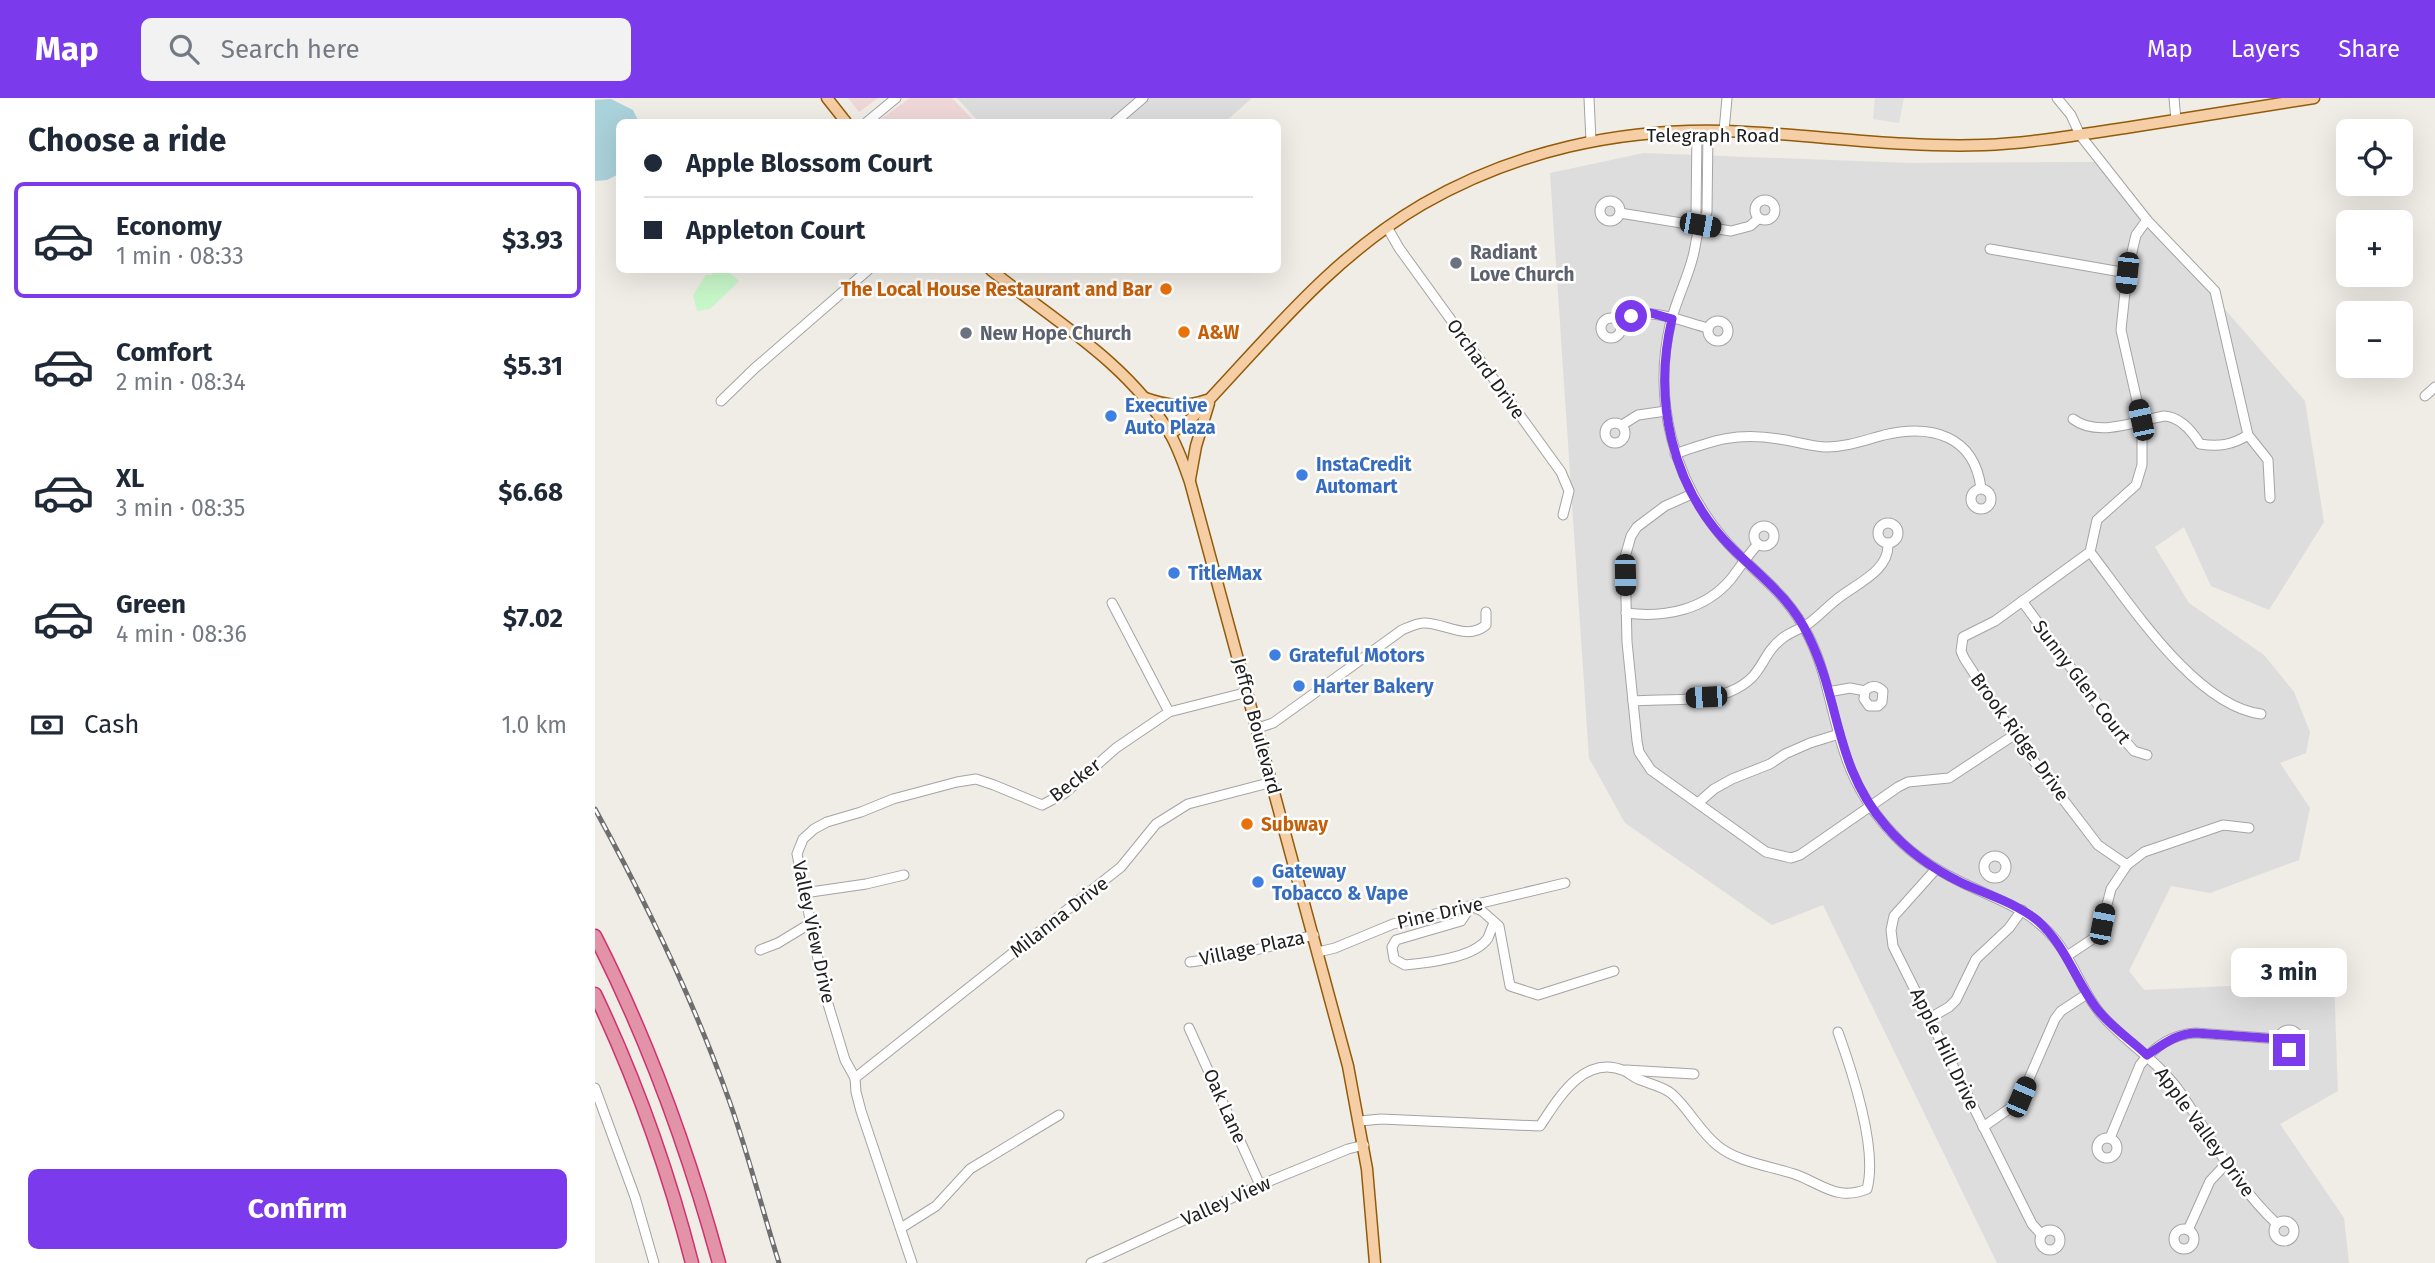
<!DOCTYPE html>
<meta charset="utf-8">
<style>
:root{--surface:#fff;--page:#f2f2f3;--text:#1f2937;--muted:#747a83;--line:#e0e1e3;--accent:#7c3aed}
body{margin:0;font-family:"Fira Sans",sans-serif;background:var(--page);color:var(--text);height:100vh;display:flex;flex-direction:column;font-size:26px;white-space:nowrap}
*{box-sizing:border-box;margin:0}
p{font-size:23px;color:var(--muted)}
.icon{flex:none;width:38px;height:38px;fill:none;stroke:currentColor;stroke-width:2;stroke-linecap:round;stroke-linejoin:round}
.map{position:relative;flex:1;overflow:hidden}
.sheet{display:flex;flex-direction:column;background:var(--surface);width:595px}
.sheet>*{flex:none}
.top-card{position:absolute;left:21px;top:21px;width:665px;height:154px;border-radius:10px;box-shadow:0 7px 28px #0002;display:grid;align-content:center;height:154px;padding:0 28px;background:var(--surface)}
.tools{position:absolute;left:1741px;top:21px;display:grid;gap:14px}
.tools a{display:grid;place-items:center;width:77px;height:77px;border-radius:10px;background:var(--surface);box-shadow:0 7px 28px #0002;font-size:35px}
.end{position:absolute;width:32px;height:32px;margin:-16px;border:9px solid #7c3aed;background:#fff;box-shadow:0 0 0 4px #fff}
.from{border-radius:50%}
.bubble{position:absolute;height:49px;border-radius:10px;background:var(--surface);box-shadow:0 7px 28px #0002;font-size:23px;font-weight:700;line-height:49px;text-align:center}
.car{position:absolute;width:21px;height:42px;margin:-21px -10px;border-radius:9px;box-shadow:0 0 5px 2px #0007;background:linear-gradient(#222 24%,#8ab4d8 0 40%,#222 0 76%,#8ab4d8 0 86%,#222 0)}
.top-card b{display:flex;align-items:center;gap:24px;height:66px;font-size:26px}
.top-card b+b{border-top:2px solid var(--line)}
.top-card i{width:18px;height:18px;background:var(--text)}
ul{padding:0;list-style:none}
li{display:flex;align-items:center;gap:21px;height:116px;margin:0 14px 10px;padding:0 14px;border:4px solid transparent;border-radius:10px}
li div{flex:1}
li b{display:block;font-size:26px}
li em{font-style:normal;font-weight:700}
li.active{border-color:var(--accent)}
li>.icon{width:63px;height:63px;stroke-width:1.5}
h2{padding:0 28px;font-size:32px;line-height:84px}
.pay{display:flex;align-items:center;gap:18px;height:77px;padding:0 28px;font-size:26px}
.pay p{margin-inline-start:auto}
.action{display:flex;gap:14px;margin-top:auto;padding:14px 28px}
.action a{flex:1;height:80px;border-radius:10px;background:var(--accent);color:#fff;font-size:28px;font-weight:700;line-height:80px;text-align:center}
header{display:flex;align-items:center;gap:42px;box-sizing:border-box;height:98px;padding:0 35px;background:var(--accent);color:#fff}
header strong{font-size:33px}
nav{display:flex;gap:38px;margin-inline-start:auto;font-size:24px}
.search{width:490px;height:63px;background:var(--page);display:flex;align-items:center;gap:18px;box-sizing:border-box;padding:0 24px;border-radius:10px;color:var(--muted);font-size:26px}
main{display:flex;flex:1;min-height:0}
.map>svg:first-child{display:block}
</style>
<header>
<strong>Map</strong>
<div class="search"><svg class="icon" aria-label="search" viewBox="0 0 24 24"><circle cx="10" cy="10" r="6"/><path d="M15 15l6 6"/></svg>Search here</div>
<nav><a>Map</a><a>Layers</a><a>Share</a></nav>
</header>
<main>
<section class="sheet">
<h2>Choose a ride</h2>
<ul>
<li class="active"><svg class="icon" aria-label="car" viewBox="0 0 24 24"><path d="M5 17H2v-5l4-1 3-4h7l3 4 3 1v5h-3M9 17h6M6 11h13"/><circle cx="7" cy="17" r="2"/><circle cx="17" cy="17" r="2"/></svg><div><b>Economy</b><p>1 min · 08:33</p></div><em>$3.93</em></li>
<li><svg class="icon" aria-label="car" viewBox="0 0 24 24"><path d="M5 17H2v-5l4-1 3-4h7l3 4 3 1v5h-3M9 17h6M6 11h13"/><circle cx="7" cy="17" r="2"/><circle cx="17" cy="17" r="2"/></svg><div><b>Comfort</b><p>2 min · 08:34</p></div><em>$5.31</em></li>
<li><svg class="icon" aria-label="car" viewBox="0 0 24 24"><path d="M5 17H2v-5l4-1 3-4h7l3 4 3 1v5h-3M9 17h6M6 11h13"/><circle cx="7" cy="17" r="2"/><circle cx="17" cy="17" r="2"/></svg><div><b>XL</b><p>3 min · 08:35</p></div><em>$6.68</em></li>
<li><svg class="icon" aria-label="car" viewBox="0 0 24 24"><path d="M5 17H2v-5l4-1 3-4h7l3 4 3 1v5h-3M9 17h6M6 11h13"/><circle cx="7" cy="17" r="2"/><circle cx="17" cy="17" r="2"/></svg><div><b>Green</b><p>4 min · 08:36</p></div><em>$7.02</em></li>
</ul>
<div class="pay"><svg class="icon" aria-label="cash" viewBox="0 0 24 24"><path d="M3 7h18v10H3z"/><circle cx="12" cy="12" r="2"/></svg>Cash<p>1.0 km</p></div>
<div class="action"><a>Confirm</a></div>
</section>
<div class="map">
<svg width="1840" height="1165" viewBox="0 0 1840 1165">
<rect width="100%" height="100%" fill="#f0ece6"/>
<!-- residential -->
<g fill="#ddd">
<path d="M362,0H657L630,24H384Z"/>
<path d="M1049,55L1314,65L1501,64L1710,303L1729,424L1674,512L1616,488L1589,429L1560,449L1594,505L1669,557L1699,594L1715,634L1711,655L1685,665L1715,710L1704,762L1615,795L1576,788L1534,873L1549,892L1739,883L1743,993L1685,1026L1749,1120L1754,1165H1402L1228,807L1177,827L1030,725L994,660L955,75Z"/>
</g>
<!-- commercial -->
<g fill="#efd7d7">
<path d="M253,0H283L264,14Z"/>
<path d="M315,0H357L380,24H282Z"/>
</g>
<!-- park -->
<path fill="#c7f6c8" d="M122,172H131L144,183L115,211L102,213L98,197L111,177H116Z"/>
<!-- parking -->
<path fill="#e0e0e0" d="M1280,0H1309L1304,25L1278,21Z"/>
<!-- water -->
<path fill="#aad2da" d="M16,1L38,12L44,24H24V76L12,82L0,83V2Z"/>
<g fill="none" stroke-linecap="round" stroke-linejoin="round">
<defs>
<g id="minor">
<path d="M994,0L996,43"/>
<path d="M1462,0L1476,17L1485,37L1552,122L1620,193L1653,337L1673,362L1675,400"/>
<path d="M1579,0L1581,22"/>
<path d="M272,24L301,0"/>
<path d="M520,24L548,0"/>
<path d="M1102,33L1101,117L1106,125"/>
<path d="M1113,33L1112,114C1111,118 1108,121 1106,125C1101,135 1101,150 1097,162C1091,184 1080,205 1075,227C1058,302 1078,381 1128,440C1159,476 1191,492 1214,539C1232,575 1236,615 1249,653C1259,685 1277,715 1301,739C1318,757 1340,771 1362,782C1397,800 1433,809 1459,840C1478,862 1486,892 1505,915C1529,944 1563,962 1585,994C1617,1040 1641,1088 1682,1126"/>
<path d="M1129,33L1132,0"/>
<circle cx="1170" cy="112" r="10"/>
<circle cx="1015" cy="113" r="10"/>
<path d="M1025,115L1136,133L1155,128L1163,121"/>
<path d="M792,129L804,150L966,374L974,393L968,417"/>
<path d="M1395,151L1532,175"/>
<circle cx="1016" cy="230" r="10"/>
<circle cx="1123" cy="233" r="10"/>
<path d="M1025,224C1051,206 1085,223 1113,230"/>
<path d="M1830,298L1840,289"/>
<path d="M126,303L160,270L273,172"/>
<path d="M1478,321C1503,340 1542,323 1569,318C1586,319 1597,333 1605,346C1624,349 1637,347 1653,337"/>
<circle cx="1020" cy="335" r="10"/>
<path d="M1027,327L1043,317L1071,313"/>
<path d="M1080,356C1119,342 1142,334 1184,341C1200,343 1216,349 1232,349C1252,349 1270,342 1289,337C1336,326 1379,337 1386,390"/>
<circle cx="1386" cy="401" r="10"/>
<path d="M1097,396L1070,408L1042,429L1036,438L1030,459L1032,544L1042,643L1044,654L1056,672L1171,754L1196,760L1205,757L1303,689L1313,684L1354,680L1419,637"/>
<circle cx="1293" cy="435" r="10"/>
<circle cx="1169" cy="438" r="10"/>
<path d="M1495,454C1534,504 1600,608 1666,616"/>
<path d="M1427,503L1526,638L1539,653L1552,657"/>
<path d="M517,505L574,614"/>
<path d="M1031,515C1070,520 1110,512 1136,481C1145,469 1153,457 1163,446"/>
<path d="M1233,594L1255,590L1270,593C1276,587 1282,587 1288,593L1287,604L1283,608H1274L1269,601L1270,593"/>
<path d="M1038,603C1066,601 1108,604 1134,594C1171,579 1163,558 1189,539C1196,534 1205,531 1213,526C1223,519 1232,509 1241,502C1260,486 1294,474 1293,446"/>
<path d="M663,630L678,625L807,532C814,529 822,525 829,525C851,525 872,543 891,527V514"/>
<path d="M1103,705L1119,691L1137,681L1175,666L1190,656L1215,645L1244,636"/>
<circle cx="1400" cy="769" r="11"/>
<path d="M1532,767L1503,747L1419,637L1369,560L1366,553L1368,539L1400,523L1495,454L1502,422L1541,387L1547,367V325L1526,232L1532,175L1541,137L1552,122"/>
<path d="M1341,771L1299,818L1296,832L1298,848L1437,1126L1446,1136"/>
<path d="M209,795L271,786L309,777"/>
<path d="M899,825C897,829 895,835 893,840C880,860 832,865 810,867L799,861L797,849L801,842L866,823L876,808L887,813L904,828L915,888L943,897L1019,873"/>
<path d="M165,852L183,845L216,825"/>
<path d="M723,854L740,850L798,826L970,785"/>
<path d="M1472,858L1499,840L1507,826L1516,791L1532,767L1549,754L1628,727L1654,730"/>
<path d="M595,864L637,858L719,837"/>
<path d="M1335,920L1354,909L1361,902L1381,861L1414,830L1427,812"/>
<path d="M594,930L665,1087"/>
<circle cx="1694" cy="942" r="10"/>
<path d="M1031,972L1099,976"/>
<path d="M260,980L526,769L561,726L593,706L677,684"/>
<path d="M0,990L40,1099L59,1165"/>
<path d="M765,1023L786,1021L945,1028C963,1001 989,955 1030,973C1034,975 1038,979 1043,981C1054,986 1068,988 1077,996C1094,1011 1105,1034 1123,1048C1144,1065 1177,1068 1202,1077C1228,1087 1243,1103 1272,1091C1283,1051 1257,973 1243,934"/>
<path d="M1388,1029L1421,1006L1426,999L1460,921L1466,913L1492,896"/>
<circle cx="1512" cy="1050" r="10"/>
<path d="M1515,1040L1545,967C1559,949 1577,936 1601,935L1684,941"/>
<circle cx="1689" cy="1133" r="10"/>
<path d="M306,1130L341,1108L375,1071L464,1017"/>
<circle cx="1589" cy="1141" r="10"/>
<circle cx="1455" cy="1142" r="10"/>
<path d="M1593,1132L1615,1083L1631,1066"/>
<path d="M317,1165L266,1013L261,994L260,980L250,962L230,896L202,756L208,741L219,731L232,724L266,714L298,701L362,684L381,681L399,687L447,707L470,695L521,650L574,614L653,594"/>
<path d="M496,1165L665,1087L753,1051L769,1047"/>
</g>
<g id="major">
<path d="M232,0L251,24"/>
<path d="M396,172C458,222 532,264 574,334C583,349 589,367 595,384L753,968L772,1071L780,1165"/>
<path d="M550,300C573,308 589,310 612,302"/>
<path d="M575,336L594,323C670,244 732,162 828,106C920,53 1025,30 1130,33C1216,36 1303,50 1389,47C1436,45 1483,37 1530,30C1593,20 1656,10 1719,0"/>
<path d="M595,381L601,348L614,305"/>
</g>
<g id="highway">
<path d="M0,838C53,942 93,1052 124,1165"/>
<path d="M0,896C41,982 73,1072 97,1165"/>
</g>
</defs>
<!-- minor casing -->
<use href="#minor" stroke="#a4a4a4" stroke-width="11"/>
<!-- major casing -->
<use href="#major" stroke="#915c0a" stroke-width="13"/>
<!-- highway casing -->
<use href="#highway" stroke="#d03171" stroke-width="15"/>
<!-- minor -->
<use href="#minor" stroke="#fff" stroke-width="9"/>
<!-- major -->
<use href="#major" stroke="#f6cea5" stroke-width="10"/>
<!-- highway -->
<use href="#highway" stroke="#e293a7" stroke-width="12"/>
<defs>
<path id="rail" d="M0,711C51,804 98,901 134,1002C153,1055 167,1111 184,1165"/>
</defs>
<!-- rail casing -->
<use href="#rail" stroke="#6e6e6e" stroke-width="5"/>
<!-- rail -->
<use href="#rail" stroke="#fff" stroke-width="2.5" stroke-dasharray="8" stroke-linecap="butt"/>
</g>
<g fill="none" stroke-linecap="round" stroke-linejoin="round">
<!-- route -->
<path stroke="#7c3aed" stroke-width="9" d="M1036,218L1056,215L1077,221C1058,301 1076,387 1134,447C1164,478 1195,498 1214,539C1246,605 1239,668 1291,728C1312,753 1338,771 1367,785C1393,797 1421,805 1443,823C1471,848 1480,882 1502,911C1516,929 1535,941 1552,957C1569,946 1580,936 1601,935L1684,941L1686,949L1694,952"/>
</g>
<!-- markers -->
<g fill="#6b7280" stroke="#fff" stroke-width="2.5">
<circle cx="861" cy="165" r="7"/>
<circle cx="371" cy="235" r="7"/>
</g>
<g fill="#e8710a" stroke="#fff" stroke-width="2.5">
<circle cx="571" cy="191" r="7"/>
<circle cx="589" cy="234" r="7"/>
<circle cx="652" cy="726" r="7"/>
</g>
<g fill="#3f7fe0" stroke="#fff" stroke-width="2.5">
<circle cx="516" cy="318" r="7"/>
<circle cx="707" cy="377" r="7"/>
<circle cx="579" cy="475" r="7"/>
<circle cx="680" cy="557" r="7"/>
<circle cx="704" cy="588" r="7"/>
<circle cx="663" cy="784" r="7"/>
</g>
<g text-anchor="middle" dominant-baseline="central" stroke-width="5" stroke-linejoin="round" paint-order="stroke">
<!-- street labels -->
<g font-size="19" fill="#202020" stroke="#fff">
<text x="1118" y="37">Telegraph Road</text>
<text transform="translate(891 271) rotate(54)">Orchard Drive</text>
<text transform="translate(1487 584) rotate(53)">Sunny Glen Court</text>
<text transform="translate(662 628) rotate(75)">Jeffco Boulevard</text>
<text transform="translate(1425 639) rotate(54)">Brook Ridge Drive</text>
<text transform="translate(480 682) rotate(-37)">Becker</text>
<text transform="translate(845 815) rotate(-13)">Pine Drive</text>
<text transform="translate(464 819) rotate(-38)">Milanna Drive</text>
<text transform="translate(219 834) rotate(78)">Valley View Drive</text>
<text transform="translate(657 850) rotate(-12)">Village Plaza</text>
<text transform="translate(1350 951) rotate(64)">Apple Hill Drive</text>
<text transform="translate(630 1008) rotate(66)">Oak Lane</text>
<text transform="translate(1610 1034) rotate(54)">Apple Valley Drive</text>
<text transform="translate(631 1103) rotate(-24)">Valley View</text>
</g>
<!-- worship labels -->
<g font-size="19" font-weight="bold" fill="#5b616d" stroke="#fff" text-anchor="start">
<text x="875" y="154">Radiant<tspan x="875" dy="22">Love Church</tspan></text>
<text x="385" y="235">New Hope Church</text>
</g>
<!-- food labels -->
<g font-size="19" font-weight="bold" fill="#c56008" stroke="#fff" text-anchor="start">
<text x="557" y="191" text-anchor="end">The Local House Restaurant and Bar</text>
<text x="603" y="234">A&amp;W</text>
<text x="666" y="726">Subway</text>
</g>
<!-- shop labels -->
<g font-size="19" font-weight="bold" fill="#366cbe" stroke="#fff" text-anchor="start">
<text x="530" y="307">Executive<tspan x="530" dy="22">Auto Plaza</tspan></text>
<text x="721" y="366">InstaCredit<tspan x="721" dy="22">Automart</tspan></text>
<text x="593" y="475">TitleMax</text>
<text x="694" y="557">Grateful Motors</text>
<text x="718" y="588">Harter Bakery</text>
<text x="677" y="773">Gateway<tspan x="677" dy="22">Tobacco &amp; Vape</tspan></text>
</g>
</g>
</svg>
<div class="tools">
<a><svg class="icon" aria-label="locate" viewBox="0 0 24 24"><circle cx="12" cy="12" r="6"/><path d="M12 2v4M12 18v4M2 12h4M18 12h4"/></svg></a>
<a>+</a>
<a>−</a>
</div>
<i class="end from" style="left:1036px;top:218px"></i>
<i class="end" style="left:1694px;top:952px"></i>
<div class="bubble" style="left:1636px;top:850px;width:116px">3 min</div>
<i class="car" style="left:1105px;top:127px;rotate:100deg"></i>
<i class="car" style="left:1532px;top:175px;rotate:186deg"></i>
<i class="car" style="left:1546px;top:322px;rotate:348deg"></i>
<i class="car" style="left:1030px;top:477px;rotate:179deg"></i>
<i class="car" style="left:1111px;top:599px;rotate:267deg"></i>
<i class="car" style="left:1507px;top:826px;rotate:11deg"></i>
<i class="car" style="left:1426px;top:999px;rotate:23deg"></i>
<div class="top-card">
<b><i class="from"></i>Apple Blossom Court</b>
<b><i></i>Appleton Court</b>
</div>
</div>
</main>
